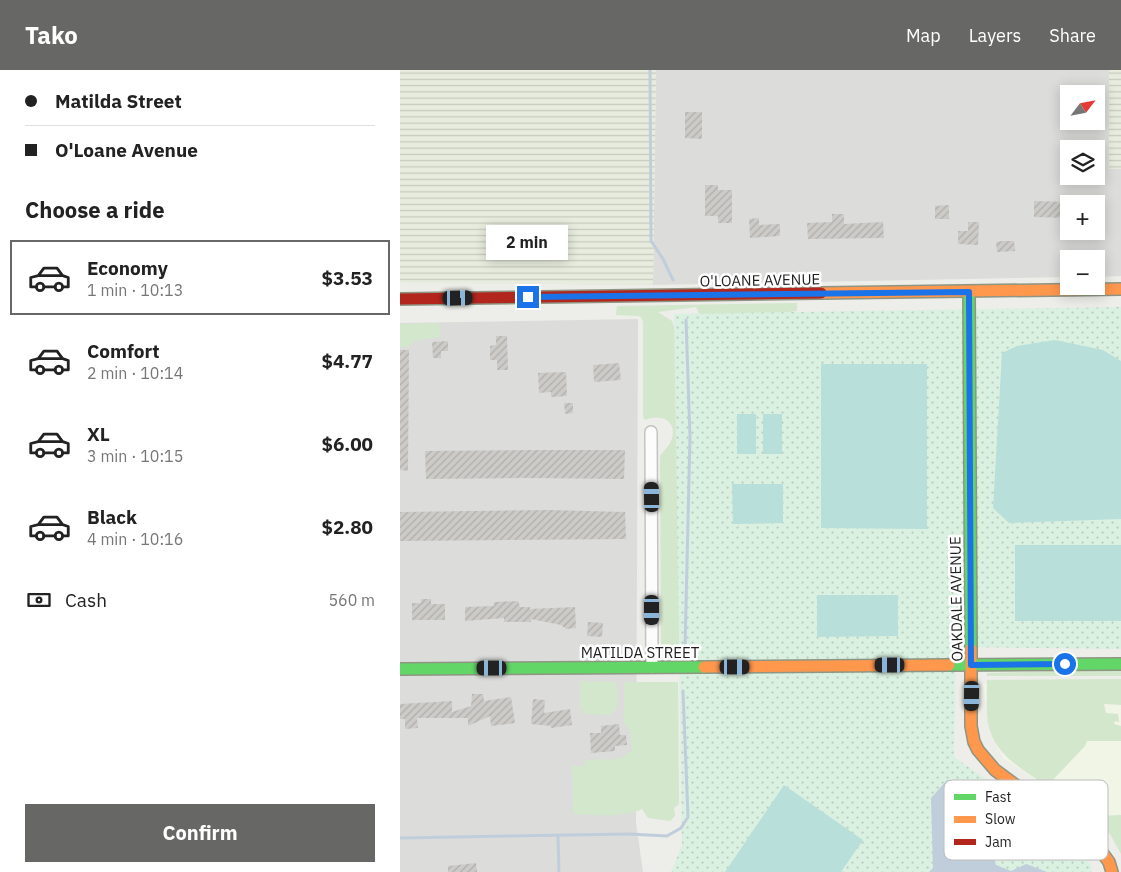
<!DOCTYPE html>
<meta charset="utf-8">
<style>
:root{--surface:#fff;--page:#f2f2f2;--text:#222;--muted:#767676;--line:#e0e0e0;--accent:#676766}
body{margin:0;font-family:"IBM Plex Sans",sans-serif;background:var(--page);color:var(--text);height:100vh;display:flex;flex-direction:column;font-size:19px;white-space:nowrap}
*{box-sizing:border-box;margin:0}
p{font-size:16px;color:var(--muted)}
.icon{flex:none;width:28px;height:28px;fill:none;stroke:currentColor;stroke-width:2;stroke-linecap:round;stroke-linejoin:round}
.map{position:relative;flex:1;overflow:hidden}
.drawer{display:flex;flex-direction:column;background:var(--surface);width:400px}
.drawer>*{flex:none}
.hud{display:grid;align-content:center;height:110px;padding:0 25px;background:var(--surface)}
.needle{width:32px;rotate:58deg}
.buttons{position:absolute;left:660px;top:15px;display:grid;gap:10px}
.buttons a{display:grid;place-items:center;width:45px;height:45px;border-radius:0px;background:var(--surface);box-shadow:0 2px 12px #0003;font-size:25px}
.end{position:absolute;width:22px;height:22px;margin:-11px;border:6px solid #1a73e8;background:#fff;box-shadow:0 0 0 2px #fff}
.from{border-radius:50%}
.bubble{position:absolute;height:35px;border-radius:0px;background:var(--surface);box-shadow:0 2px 12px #0003;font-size:16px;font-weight:700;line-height:35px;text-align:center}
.car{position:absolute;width:15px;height:30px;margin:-15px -8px;border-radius:6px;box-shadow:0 0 4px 1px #0007;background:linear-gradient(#222 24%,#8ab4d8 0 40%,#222 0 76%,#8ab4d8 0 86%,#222 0)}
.hud b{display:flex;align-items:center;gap:18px;height:48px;font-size:19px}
.hud b+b{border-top:1px solid var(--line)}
.hud i{width:12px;height:12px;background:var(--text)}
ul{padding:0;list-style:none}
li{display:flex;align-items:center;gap:15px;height:75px;margin:0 10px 8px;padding:0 15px;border:2px solid transparent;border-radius:0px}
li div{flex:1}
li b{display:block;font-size:19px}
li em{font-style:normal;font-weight:700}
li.current{border-color:var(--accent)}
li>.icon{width:45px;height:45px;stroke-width:1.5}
h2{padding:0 25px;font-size:22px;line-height:60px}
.pay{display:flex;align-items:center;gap:12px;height:55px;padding:0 25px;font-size:19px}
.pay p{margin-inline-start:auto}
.button{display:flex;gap:10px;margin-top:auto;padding:10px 25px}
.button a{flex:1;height:58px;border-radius:0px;background:var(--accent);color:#fff;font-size:20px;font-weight:700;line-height:58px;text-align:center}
header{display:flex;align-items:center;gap:30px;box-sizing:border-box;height:70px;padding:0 25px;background:var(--accent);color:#fff}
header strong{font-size:24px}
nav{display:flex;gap:28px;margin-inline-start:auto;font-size:18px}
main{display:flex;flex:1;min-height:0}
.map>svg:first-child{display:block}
</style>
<header>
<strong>Tako</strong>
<nav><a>Map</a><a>Layers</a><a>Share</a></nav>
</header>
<main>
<section class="drawer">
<div class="hud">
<b><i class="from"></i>Matilda Street</b>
<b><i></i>O'Loane Avenue</b>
</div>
<h2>Choose a ride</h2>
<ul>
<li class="current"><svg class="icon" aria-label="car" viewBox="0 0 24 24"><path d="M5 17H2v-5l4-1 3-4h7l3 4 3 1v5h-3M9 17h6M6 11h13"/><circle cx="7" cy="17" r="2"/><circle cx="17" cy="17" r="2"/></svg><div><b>Economy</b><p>1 min · 10:13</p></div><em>$3.53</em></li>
<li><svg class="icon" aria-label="car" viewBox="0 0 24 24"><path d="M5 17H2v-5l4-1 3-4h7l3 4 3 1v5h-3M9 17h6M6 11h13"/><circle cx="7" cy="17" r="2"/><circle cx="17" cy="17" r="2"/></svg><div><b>Comfort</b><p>2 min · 10:14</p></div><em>$4.77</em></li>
<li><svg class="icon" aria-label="car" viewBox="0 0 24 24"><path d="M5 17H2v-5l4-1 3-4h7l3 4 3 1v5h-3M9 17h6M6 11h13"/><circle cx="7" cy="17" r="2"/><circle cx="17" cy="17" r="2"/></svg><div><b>XL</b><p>3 min · 10:15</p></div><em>$6.00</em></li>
<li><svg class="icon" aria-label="car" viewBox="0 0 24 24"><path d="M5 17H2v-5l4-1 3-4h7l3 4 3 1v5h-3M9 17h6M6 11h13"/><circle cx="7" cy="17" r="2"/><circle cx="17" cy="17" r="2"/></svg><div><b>Black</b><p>4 min · 10:16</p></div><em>$2.80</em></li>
</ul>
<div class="pay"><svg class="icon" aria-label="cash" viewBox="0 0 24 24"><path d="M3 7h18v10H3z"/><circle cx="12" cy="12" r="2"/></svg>Cash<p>560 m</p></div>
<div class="button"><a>Confirm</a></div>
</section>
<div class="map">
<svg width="721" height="802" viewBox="0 0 721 802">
<defs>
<pattern id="farmland-rules" width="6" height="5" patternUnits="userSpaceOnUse" patternTransform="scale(1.25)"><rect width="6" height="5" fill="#e8ecde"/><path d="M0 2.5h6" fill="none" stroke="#c7cabe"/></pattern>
<pattern id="park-dots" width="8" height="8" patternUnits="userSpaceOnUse" patternTransform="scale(1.25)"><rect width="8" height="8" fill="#daf0e0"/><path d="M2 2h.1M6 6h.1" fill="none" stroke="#bbcdc0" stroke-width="1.8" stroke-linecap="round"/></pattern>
<pattern id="building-hatch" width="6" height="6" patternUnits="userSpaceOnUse" patternTransform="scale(1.25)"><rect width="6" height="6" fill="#cccbc8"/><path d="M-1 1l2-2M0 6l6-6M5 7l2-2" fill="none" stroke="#afaeab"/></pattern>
</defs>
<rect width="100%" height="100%" fill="#edede9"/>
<!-- residential -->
<g fill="#dcdcda" fill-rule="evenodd">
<path d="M256,0H709V98L721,99V206L696,207V189H669V207L253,215ZM669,24H696V51H669ZM669,79H696V106H669ZM669,134H696V161H669Z"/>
<path d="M238,249L236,752L243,802H0V253Z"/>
</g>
<!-- education -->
<path fill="#f1f5e6" d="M583,614H721V777L715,763L603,688L591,666Z"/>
<!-- farmland -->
<g fill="url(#farmland-rules)">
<path d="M0,0H256L253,215L0,213Z"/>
<rect x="709" y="0" width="12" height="99"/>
</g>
<!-- grass -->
<g fill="#d2e7cb">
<path d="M397,233V241L354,246L301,248L296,237L258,242L272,251L275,259L279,435V589C270,589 264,588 261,579L260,387C263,380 269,377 271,371C279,351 261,343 245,350L243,347V252L241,247L239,246L216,245L217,236Z"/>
<path d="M39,253L40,267L13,271L9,277H0V254Z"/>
<path d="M721,600V606H587V603Z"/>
<path d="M721,609V635L704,634L706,643L718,644L719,652L715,651L714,654L721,656V671H687L685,676L647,716C623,700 593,684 588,653C586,639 587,624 587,610Z"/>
<path d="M180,611L216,612C217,623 221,639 210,645L185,644L180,637Z"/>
<path d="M224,612H278L279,734L274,738L275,746L270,751L248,748L242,739C221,748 196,745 173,744L172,696H185V690L219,689L232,681L230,661L224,653Z"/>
<path d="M721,745V784L710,764L695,749L697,746Z"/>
</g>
<!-- park -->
<path fill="url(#park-dots)" d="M721,237V579L556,577L554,687L656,758L691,795L692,802H271L282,775L274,244Z"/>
<!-- pitch -->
<g fill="#b9dfda">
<path d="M655,270L703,280L721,291V449L609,453L593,438L602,283L617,276Z"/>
<path d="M421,294H527V459L421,458Z"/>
<rect x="337" y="344" width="19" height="40"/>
<rect x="363" y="344" width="19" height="40"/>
<path d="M332,414H383V453L333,454Z"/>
<rect x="615" y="475" width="106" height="76"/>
<path d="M417,525H498V566L417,567Z"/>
<path d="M384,715L463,770L441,802H325Z"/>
</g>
<!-- water -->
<path fill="#c0cedc" d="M547,710C557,712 565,712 572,720C580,727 593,782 596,795L611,801L626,794L647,802H529L533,798L531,728Z"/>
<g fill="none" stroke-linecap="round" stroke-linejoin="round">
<!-- stream -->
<g stroke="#c0cedc" stroke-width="3">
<path d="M250,0L251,171L263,189L273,210"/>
<path d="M285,578L290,367L286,250"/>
<path d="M158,766L159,802"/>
<path d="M0,768L229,764L267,766L281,758L288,747L283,621"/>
</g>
</g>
<!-- building -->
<g fill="url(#building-hatch)">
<path d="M285,42H302V69L285,68Z"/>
<path d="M305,115H318V120H332V153H318V146H305Z"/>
<path d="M634,131L668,132V148L634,147Z"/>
<path d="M549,135V149H535V136Z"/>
<path d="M432,144H444V154L483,152L484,168L408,169L407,153L432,152Z"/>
<path d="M359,148V155L380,154V166L350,168L349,149Z"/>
<path d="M568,152H579L578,175L558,174V161H568Z"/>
<path d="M603,171H614L615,181L597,182L596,172Z"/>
<path d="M96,266H107L108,300H97V290H90V276L96,275Z"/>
<path d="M48,271V281H41V288H33L32,272Z"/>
<path d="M0,280H9L8,401L0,400Z"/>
<path d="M219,293L221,310L194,312L193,295Z"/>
<path d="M166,302L167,326L151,327V322L139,323L138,303Z"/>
<path d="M164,333H173V343L165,344Z"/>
<path d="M129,380H225L224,409L124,408L26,409L25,381Z"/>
<path d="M149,440L225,442L226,469L0,471V442Z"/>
<path d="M21,529H31V534H45V550H12V533H21Z"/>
<path d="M118,531L120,537H130V539L175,537L176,558L166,559L161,555L131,549V552H104V548L65,551V537L94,536V532Z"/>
<path d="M188,552L203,553L202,567L187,566Z"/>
<path d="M72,624H83L84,631L111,627L115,653L91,656L90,646L68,656V648H17L18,658L5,659V649H0V634L52,631V642L71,636Z"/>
<path d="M133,629L145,630L144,643L170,639L172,655L151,658V656L131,654Z"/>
<path d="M219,654L220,665H226L227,675L215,676V681L191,683L190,663H201V656Z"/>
<path d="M76,793L77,802H48V796Z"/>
</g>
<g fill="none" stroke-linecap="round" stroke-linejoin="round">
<defs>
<path id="street" d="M251,362L252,597"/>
<g id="fast">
<path d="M569,222L571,579"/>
<path d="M549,595L721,594"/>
<path d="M0,599L304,597"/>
</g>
<g id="slow">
<path d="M421,223L721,219"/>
<path d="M571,579V656L574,672L578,680L595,700L696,774L709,792L712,802"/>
<path d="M304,597L549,595"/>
</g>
<path id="jam" d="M0,229L421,223"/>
</defs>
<!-- street casing -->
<use href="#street" stroke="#c3c3c1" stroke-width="14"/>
<!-- fast casing -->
<use href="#fast" stroke="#8e9683" stroke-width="14"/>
<!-- slow casing -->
<use href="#slow" stroke="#8e9683" stroke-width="14"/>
<!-- jam casing -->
<use href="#jam" stroke="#8e9683" stroke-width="14"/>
<!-- street -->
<use href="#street" stroke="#fcfcfc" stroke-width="11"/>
<!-- fast -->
<use href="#fast" stroke="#63d668" stroke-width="11"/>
<!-- slow -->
<use href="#slow" stroke="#ff974d" stroke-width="11"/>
<!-- jam -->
<use href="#jam" stroke="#b3261e" stroke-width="11"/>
</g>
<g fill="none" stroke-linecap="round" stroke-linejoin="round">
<!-- route -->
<path stroke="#1a73e8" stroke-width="6" d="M128,227L569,222L571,595L665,594"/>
</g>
<g text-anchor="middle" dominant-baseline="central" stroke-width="5" stroke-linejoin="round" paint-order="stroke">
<!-- street labels -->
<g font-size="15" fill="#1f1f1f" stroke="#fff">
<text transform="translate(360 210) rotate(-1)">O'LOANE AVENUE</text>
<text transform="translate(556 529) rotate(-91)">OAKDALE AVENUE</text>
<text x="240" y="582">MATILDA STREET</text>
</g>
</g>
<!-- legend -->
<rect x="544" y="710" width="164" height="80" rx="8" fill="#fff" stroke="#bcbcbc" stroke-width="1"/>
<rect x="554" y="724" width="22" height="6" fill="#63d668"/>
<rect x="554" y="746" width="22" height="7" fill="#ff974d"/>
<rect x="554" y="769" width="22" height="6" fill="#b3261e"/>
<g font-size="14" fill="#1f1f1f">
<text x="585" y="732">Fast</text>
<text x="585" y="754">Slow</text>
<text x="585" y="777">Jam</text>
</g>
</svg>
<div class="buttons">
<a><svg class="needle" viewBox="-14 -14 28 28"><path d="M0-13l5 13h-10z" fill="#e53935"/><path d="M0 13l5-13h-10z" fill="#767676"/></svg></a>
<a><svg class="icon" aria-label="layers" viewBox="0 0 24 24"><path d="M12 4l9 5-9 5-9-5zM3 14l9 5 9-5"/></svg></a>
<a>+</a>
<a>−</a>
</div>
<i class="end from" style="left:665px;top:594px"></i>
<i class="end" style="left:128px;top:227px"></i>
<div class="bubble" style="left:86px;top:155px;width:82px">2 min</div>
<i class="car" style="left:58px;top:228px;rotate:89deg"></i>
<i class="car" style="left:252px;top:427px;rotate:359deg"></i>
<i class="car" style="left:252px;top:540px;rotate:180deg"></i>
<i class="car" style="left:490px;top:595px;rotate:270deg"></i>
<i class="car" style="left:335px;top:597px;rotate:90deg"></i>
<i class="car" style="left:92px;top:598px;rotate:270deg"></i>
<i class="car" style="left:572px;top:626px;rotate:181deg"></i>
</div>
</main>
